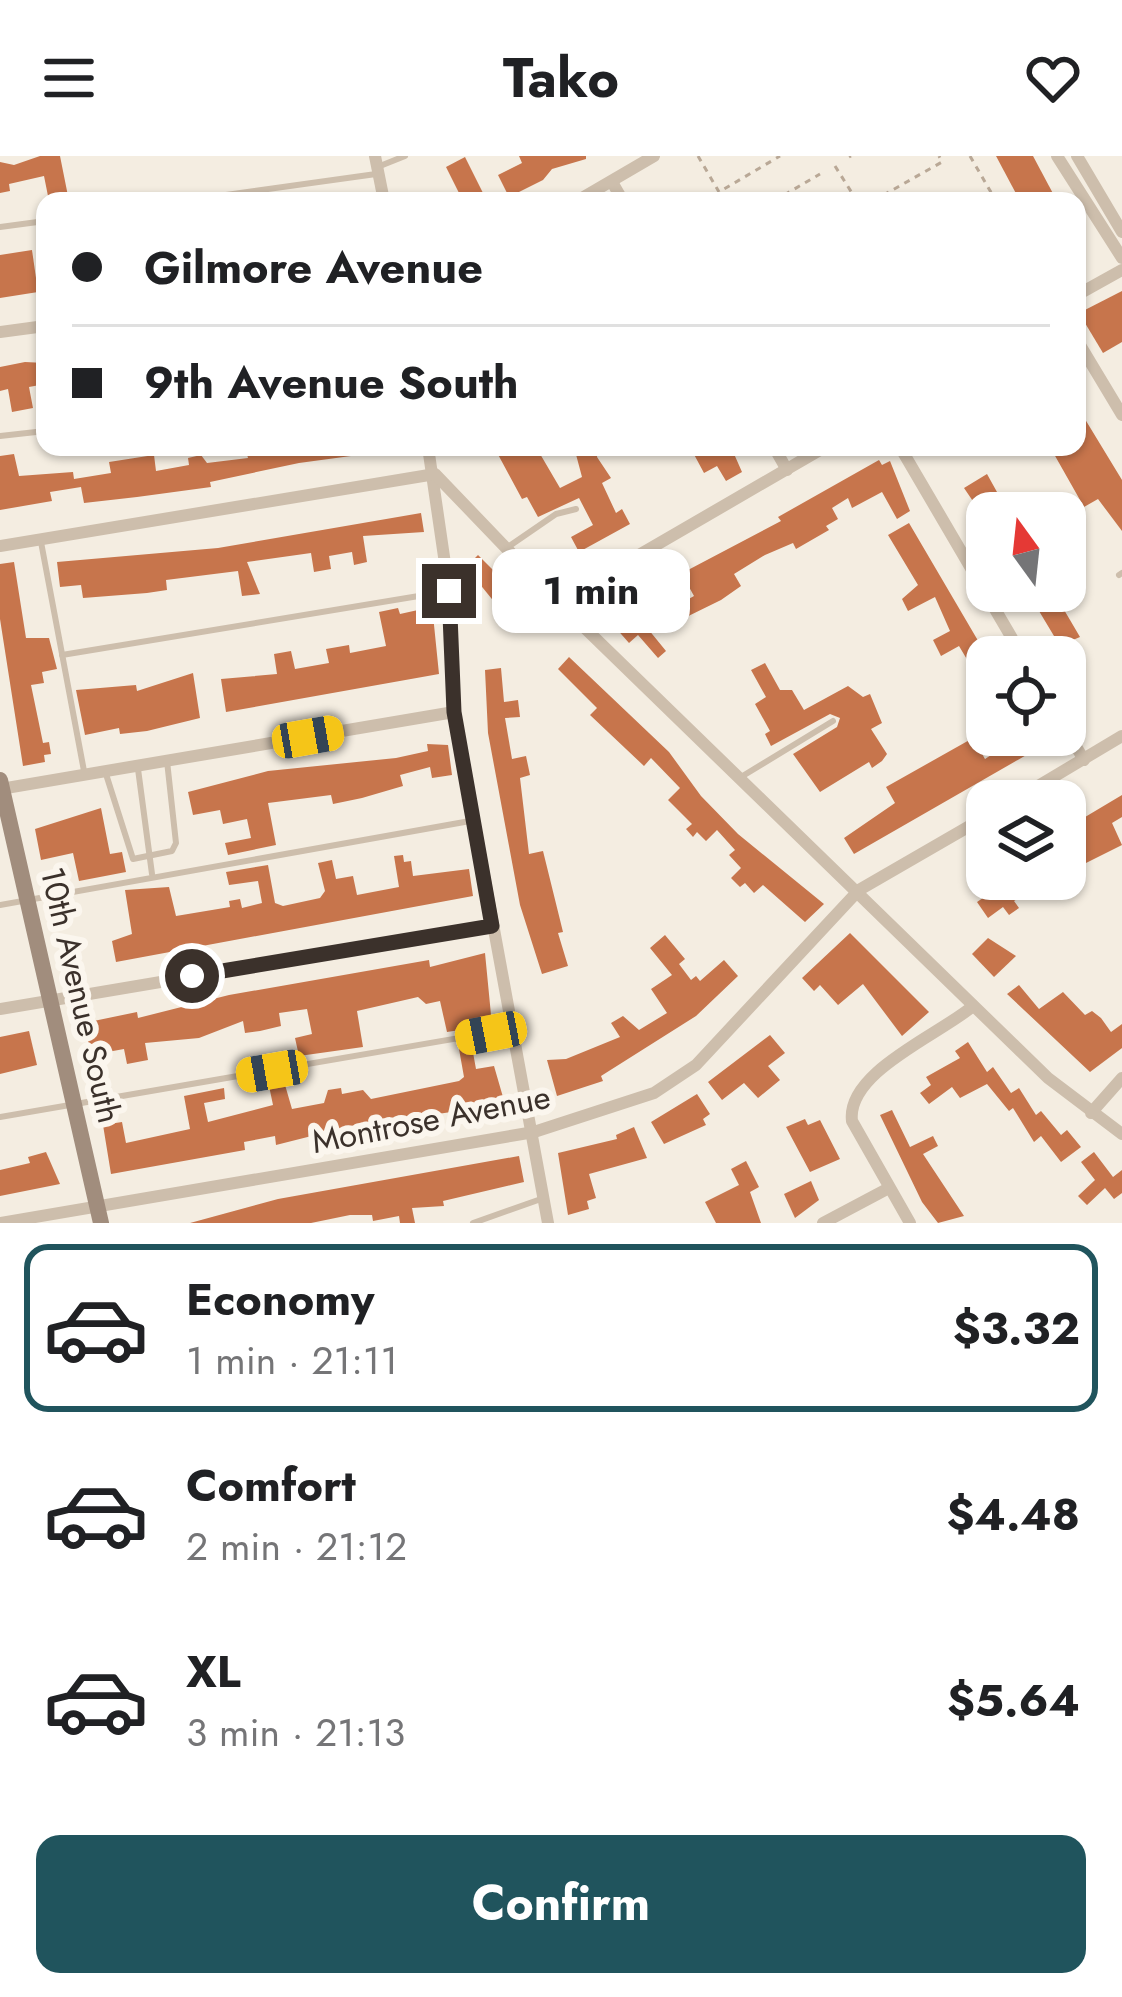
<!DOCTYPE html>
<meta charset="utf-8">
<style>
:root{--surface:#fff;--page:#f6f6f6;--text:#202124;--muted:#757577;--line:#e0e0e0;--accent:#20545d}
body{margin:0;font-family:Jost,sans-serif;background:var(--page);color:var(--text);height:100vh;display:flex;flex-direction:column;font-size:45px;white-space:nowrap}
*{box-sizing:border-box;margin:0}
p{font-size:39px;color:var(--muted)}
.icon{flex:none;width:66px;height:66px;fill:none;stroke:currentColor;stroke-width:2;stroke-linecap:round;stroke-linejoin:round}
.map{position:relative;height:1067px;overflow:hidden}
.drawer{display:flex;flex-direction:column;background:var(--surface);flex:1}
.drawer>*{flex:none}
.hud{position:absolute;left:36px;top:36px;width:1050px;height:264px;border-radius:24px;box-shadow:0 3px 9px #0004;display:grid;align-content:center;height:264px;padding:0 36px;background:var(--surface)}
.needle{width:78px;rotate:345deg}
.buttons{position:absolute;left:966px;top:336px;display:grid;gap:24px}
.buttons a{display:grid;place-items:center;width:120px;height:120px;border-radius:24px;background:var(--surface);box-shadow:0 3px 9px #0004;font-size:60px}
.end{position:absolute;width:54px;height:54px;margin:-27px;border:15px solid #3b312b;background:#fff;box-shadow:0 0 0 6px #fff}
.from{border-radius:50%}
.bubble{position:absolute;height:84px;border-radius:24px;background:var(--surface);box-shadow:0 3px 9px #0004;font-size:39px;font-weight:700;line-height:84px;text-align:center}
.car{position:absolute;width:36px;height:72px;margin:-36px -18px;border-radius:15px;box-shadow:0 0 9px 3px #0007;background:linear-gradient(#f5c518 24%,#345 0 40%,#f5c518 0 76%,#345 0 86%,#f5c518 0)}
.hud b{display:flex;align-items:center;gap:42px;height:114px;font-size:45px}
.hud b+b{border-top:3px solid var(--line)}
.hud i{width:30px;height:30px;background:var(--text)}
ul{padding:21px 0 0;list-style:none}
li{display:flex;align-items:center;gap:36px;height:168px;margin:0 24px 18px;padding:0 12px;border:6px solid transparent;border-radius:24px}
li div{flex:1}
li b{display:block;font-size:45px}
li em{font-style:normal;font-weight:700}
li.on{border-color:var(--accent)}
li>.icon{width:108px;height:108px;stroke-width:1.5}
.button{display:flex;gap:24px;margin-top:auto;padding:24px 36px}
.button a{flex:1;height:138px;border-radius:24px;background:var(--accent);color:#fff;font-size:48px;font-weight:700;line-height:138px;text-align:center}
header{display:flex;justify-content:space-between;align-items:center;height:156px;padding:0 36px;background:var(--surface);font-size:54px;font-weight:700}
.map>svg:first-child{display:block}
</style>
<header><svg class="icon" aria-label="menu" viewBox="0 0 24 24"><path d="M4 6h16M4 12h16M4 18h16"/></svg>Tako<svg class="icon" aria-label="heart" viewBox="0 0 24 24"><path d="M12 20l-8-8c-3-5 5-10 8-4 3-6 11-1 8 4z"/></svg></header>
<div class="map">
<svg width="1122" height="1067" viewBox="0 0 1122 1067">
<rect width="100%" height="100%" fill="#f4ede1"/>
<!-- building -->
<g fill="#c7754c">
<path d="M40,0H60L69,45H49L44,20L9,28L10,35L0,37V6L14,9Z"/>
<path d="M519,0H586V3L552,13L543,24L509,41L498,19L522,7Z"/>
<path d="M996,0H1033L1057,45H1020Z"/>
<path d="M465,1L487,45H463L446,11Z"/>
<path d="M32,94L38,136L0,142V99Z"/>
<path d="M1122,135V186L1103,197L1079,157Z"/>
<path d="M25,206L45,207V228L29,231L33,252L12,256L8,233L0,235V211Z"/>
<path d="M1077,250L1122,324V375L1098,343L1084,351L1050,291H1077Z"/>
<path d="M245,291L388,295L299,307L210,326L211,331L137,341L84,347L81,331L50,336L52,345L0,354V300L14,298L19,320L73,316L74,323L111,317L109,306L154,299L156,315L189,309L188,302L201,299L207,307L248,302Z"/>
<path d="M494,291H536L560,332L582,321L574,291H598L597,301L611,322L602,327L616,357L622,353L630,368L579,396L571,381L593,369L579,342L538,361L527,341L522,343Z"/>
<path d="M690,291H731L742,316L726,325L717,310L704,317Z"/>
<path d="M879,304L882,309L890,305L910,355L897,363L882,336L852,352L848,342L832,352L838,363L826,370L829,374L796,393L793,387L765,399L734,418L741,430L721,444L666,471L649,442L665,433L676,450L694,440L684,422L688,414L781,365L778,361Z"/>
<path d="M987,318L997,336L993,338L1005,357H981L964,332Z"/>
<path d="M421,357L424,376L363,380L367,406L354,409L352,396L329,400L331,413L314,416L311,397L247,406L260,438L242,440L238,415L166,424L167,434L147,437L83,442L81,429L60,431L57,406L218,392Z"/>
<path d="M909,367L987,500V537L959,490L941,500L933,484L950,475L935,441L908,455L902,443L918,429L888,379Z"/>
<path d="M478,399L526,447L508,463L466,411Z"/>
<path d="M14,406L26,482H49L57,513L42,516L44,527L31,529L43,587L49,586L51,598L44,599L45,606L23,610L0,463V408Z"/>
<path d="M1027,435H1053L1080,481L1068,486L1071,491L1063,495Z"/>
<path d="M626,446L666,495L658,502L638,479L629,487L607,462Z"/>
<path d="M398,452L400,458L427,452L433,459L439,518L226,556L221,523L277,518L274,498L291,495L295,513L329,507L326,493L349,489L350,497L386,490L379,456Z"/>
<path d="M569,501L669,596L701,640L738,678L824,748L805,766L763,729L754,737L745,727L740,731L731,722L741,712L729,699L735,694L717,674L706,685L697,676L693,681L686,673L692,668L668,644L680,632L651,602L644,610L590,559L597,552L558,513Z"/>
<path d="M765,507L780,534H792L804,554L848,530L863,541L870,538L882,567L871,573L887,598L882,605L872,612L869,606L820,636L793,598L837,571L840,562L830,558L771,590L765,578L770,575L755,548L766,541L751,514Z"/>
<path d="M501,512L504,546L518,544L520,561L505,562L512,603L526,600L530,619L520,622L529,698L543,695L563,776L558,777L568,810L542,818L520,749L488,577L485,514Z"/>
<path d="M193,517L200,562L147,575L120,578L119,572L85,579L76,534L136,529L137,535Z"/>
<path d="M1022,579H1045L1049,586L854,698L844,682L895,647L886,631L973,582L985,603Z"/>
<path d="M427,588L448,589L452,619L432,622L430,611L400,619L403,630L362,642L333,648L331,639L268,647L276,689L228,699L225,687L251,682L247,663L223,668L220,654L193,659L188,636L268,615L396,602L428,595Z"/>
<path d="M1122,639V661L1112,667L1122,689L1078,711L1070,695L1065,697V673Z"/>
<path d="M101,652L110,698L122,696L126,716L79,725L73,697L41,704L35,673Z"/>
<path d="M403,699L404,706L411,705L413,720L469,713L473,740L116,806L112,785L132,778L125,734L169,731L176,760L230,751L229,745L240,743L242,752L262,747L258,725L229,729L226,716L268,709L275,747L283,750L320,742L325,735L318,707L332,704L336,723L353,720L357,739L399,731L394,700Z"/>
<path d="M1011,723L1022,740L1014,745L1019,752L1009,759L1003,751L988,762L977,746Z"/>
<path d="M850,777L929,856L902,880L863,828L838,849L820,829L814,835L802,822Z"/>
<path d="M665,779L685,803L679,808L691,824L696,820L700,825L724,804L738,820L696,860L601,920L603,925L557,940L547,904L566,903L620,881L611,867L623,860L639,874L667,857L651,833L672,819L650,792Z"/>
<path d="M988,782L1016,800L994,821L972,798Z"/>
<path d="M485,797L492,869L447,876L440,845L426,848L418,841L357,855L363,891L299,900L295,882L312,878L307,853L279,857L281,870L260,875L245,877L243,865L199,882L145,887L148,904L127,908L124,893L91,899L84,867L137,856L138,862L229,839L429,804L430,811Z"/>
<path d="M1019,829L1039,853L1063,836L1085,859L1092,855L1101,862L1111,876L1122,868V892L1090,916L1007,838Z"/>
<path d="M29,875L37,909L0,918V881Z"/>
<path d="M770,879L785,897L768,910L780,924L758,942L744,927L722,944L708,926Z"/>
<path d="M968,886L987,916L993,911L1011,937L1019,932L1036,959L1041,955L1061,979L1067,974L1081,991L1061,1006L1041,980L1034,986L1013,952L1009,955L987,928L960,942L952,931L929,948L920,937L931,929L926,921L960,902L955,895Z"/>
<path d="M472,891L476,913L494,910L505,948L404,963L405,967L382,971L356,974L355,969L276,989L275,980L244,986L245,994L111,1018L103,969L122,966L126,987L190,973L184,940L224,932L225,943L204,947L208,966L273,949L268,925L283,922L292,953L324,947L328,934L341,932L342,938L363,934L371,943L459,925L464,921L459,893Z"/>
<path d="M697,938L710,958L703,963L706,969L664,988L651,966Z"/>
<path d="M892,954L910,991L933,980L938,990L923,998L964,1060L938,1067L922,1046L880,959Z"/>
<path d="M805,963L808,969L820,964L840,1003L810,1016L786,971Z"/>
<path d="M634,971L647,1002L589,1018L596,1042L587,1045L589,1053L568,1059L558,997L617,983L616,979Z"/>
<path d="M46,996L60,1028L0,1040V1014L30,1007L28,1001Z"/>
<path d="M1094,996L1113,1021L1122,1014V1037L1114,1043L1105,1032L1087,1049L1078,1040L1095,1024L1081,1006Z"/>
<path d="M519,1000L524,1026L443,1045L444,1050L412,1052L415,1067H400L399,1060L373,1065L372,1059H350L311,1067H190L278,1043Z"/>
<path d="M746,1005L759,1031L750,1036L761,1067H716L705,1046L739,1029L731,1013Z"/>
<path d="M811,1025L819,1044L795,1062L784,1038Z"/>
</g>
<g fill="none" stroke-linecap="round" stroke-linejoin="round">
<!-- path -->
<g stroke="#b9a896" stroke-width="3" stroke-dasharray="6 6" stroke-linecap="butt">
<path d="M698,0L719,36L780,0"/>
<path d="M970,0L996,45"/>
<path d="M849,1L851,0"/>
<path d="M835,10L857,45"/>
<path d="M774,45L820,18"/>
<path d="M873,45L942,6L939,0"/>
</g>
<!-- lane -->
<g stroke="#cdbeac" stroke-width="6">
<path d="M380,10L405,0"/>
<path d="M183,45L376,18"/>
<path d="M0,71L45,65"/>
<path d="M0,280L45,275"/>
<path d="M41,386L84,615"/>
<path d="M508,391L556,358L576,353"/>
<path d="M1119,419L1122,417"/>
<path d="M62,499L449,435"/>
<path d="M138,613L152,718"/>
<path d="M105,615L133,703L172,695L176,687L167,605"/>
<path d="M741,621L833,565"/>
<path d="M0,749L470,665"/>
<path d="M0,961L511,873"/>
<path d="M473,1067L541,1043"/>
</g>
<!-- street -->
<g stroke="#cdbeac" stroke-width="12">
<path d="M375,0L384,45"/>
<path d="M1057,0L1122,102"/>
<path d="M1077,0L1122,76"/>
<path d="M612,26L623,45"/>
<path d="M577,45L654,0"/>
<path d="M1077,139L1122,114"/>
<path d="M0,176L45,170"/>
<path d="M1077,184L1122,259"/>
<path d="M428,291L449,435L454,556L548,1067"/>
<path d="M774,291L787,314"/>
<path d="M900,291L1023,501"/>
<path d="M0,390L435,318L558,446L1048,922L1122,978"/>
<path d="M558,446L825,291"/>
<path d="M1065,572L1084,604"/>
<path d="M0,633L454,556"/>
<path d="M1013,645L1122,580"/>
<path d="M0,853L492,770"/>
<path d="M1091,957L1122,922"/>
<path d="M0,1067L534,976L654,937L696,909L859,734L987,660"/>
<path d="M823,1067L889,1032"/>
<path d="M910,1067L852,965C846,916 939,879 973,850"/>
</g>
<!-- secondary -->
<path stroke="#a18d7d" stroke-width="16" d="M0,624L101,1067"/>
</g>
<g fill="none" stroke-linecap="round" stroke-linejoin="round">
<!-- route -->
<path stroke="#3b312b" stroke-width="15" d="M192,820L492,770L454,556L449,435"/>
</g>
<g text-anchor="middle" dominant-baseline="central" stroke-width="12" stroke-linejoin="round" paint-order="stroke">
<!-- street labels -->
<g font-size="33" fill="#3b312b" stroke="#fbf6ee">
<text transform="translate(81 839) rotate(77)">10th Avenue South</text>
<text transform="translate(431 963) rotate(-11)">Montrose Avenue</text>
</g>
</g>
</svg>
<div class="buttons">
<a><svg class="needle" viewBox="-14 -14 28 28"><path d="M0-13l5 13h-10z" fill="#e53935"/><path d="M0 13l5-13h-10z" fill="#757577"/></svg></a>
<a><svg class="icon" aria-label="locate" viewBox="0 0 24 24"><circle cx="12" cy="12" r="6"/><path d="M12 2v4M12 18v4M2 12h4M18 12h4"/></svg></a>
<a><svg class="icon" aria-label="layers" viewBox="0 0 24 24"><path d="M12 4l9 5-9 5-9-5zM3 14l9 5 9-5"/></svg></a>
</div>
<i class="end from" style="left:192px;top:820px"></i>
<i class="end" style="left:449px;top:435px"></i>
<div class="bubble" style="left:492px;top:393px;width:198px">1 min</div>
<i class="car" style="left:308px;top:581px;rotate:80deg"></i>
<i class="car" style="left:491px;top:877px;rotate:259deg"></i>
<i class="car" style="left:272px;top:915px;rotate:260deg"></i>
<div class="hud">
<b><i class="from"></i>Gilmore Avenue</b>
<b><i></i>9th Avenue South</b>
</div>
</div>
<section class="drawer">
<ul>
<li class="on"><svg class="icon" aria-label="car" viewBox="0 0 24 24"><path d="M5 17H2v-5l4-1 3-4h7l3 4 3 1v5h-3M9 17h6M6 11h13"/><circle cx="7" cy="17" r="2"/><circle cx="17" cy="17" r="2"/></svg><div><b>Economy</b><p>1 min · 21:11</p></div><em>$3.32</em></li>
<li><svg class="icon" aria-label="car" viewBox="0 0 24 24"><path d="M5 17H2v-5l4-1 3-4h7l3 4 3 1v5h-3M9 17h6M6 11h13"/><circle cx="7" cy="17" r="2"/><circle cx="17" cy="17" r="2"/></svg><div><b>Comfort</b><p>2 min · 21:12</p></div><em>$4.48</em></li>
<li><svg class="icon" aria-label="car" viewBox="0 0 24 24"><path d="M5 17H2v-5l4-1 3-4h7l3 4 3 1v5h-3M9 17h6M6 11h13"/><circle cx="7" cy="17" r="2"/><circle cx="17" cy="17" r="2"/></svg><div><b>XL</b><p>3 min · 21:13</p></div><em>$5.64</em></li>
</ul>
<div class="button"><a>Confirm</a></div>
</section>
